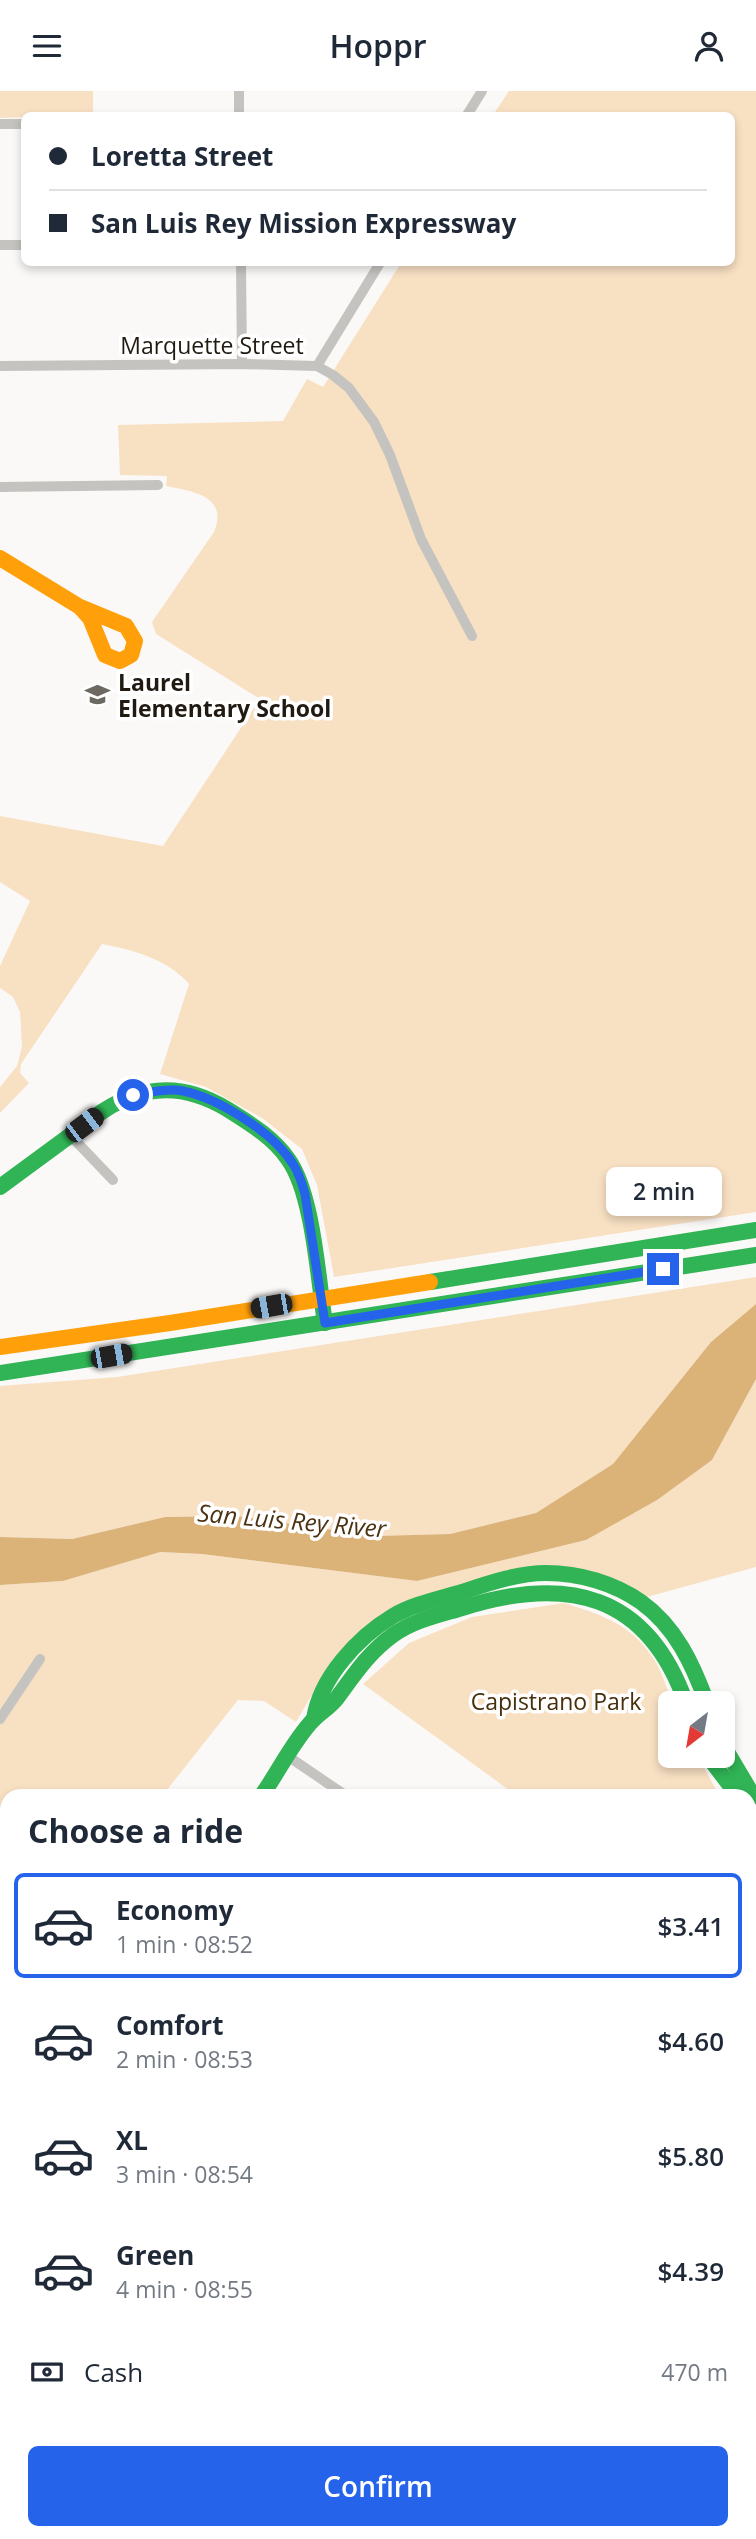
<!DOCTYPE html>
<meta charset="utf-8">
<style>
:root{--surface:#fff;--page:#f6f6f7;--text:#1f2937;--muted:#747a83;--line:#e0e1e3;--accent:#2563eb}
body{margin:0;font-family:"Open Sans",sans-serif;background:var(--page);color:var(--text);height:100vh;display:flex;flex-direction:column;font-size:26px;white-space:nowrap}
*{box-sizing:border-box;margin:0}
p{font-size:23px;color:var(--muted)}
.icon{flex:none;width:38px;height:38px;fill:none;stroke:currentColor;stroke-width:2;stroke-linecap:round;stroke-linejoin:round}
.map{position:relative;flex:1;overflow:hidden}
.drawer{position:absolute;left:0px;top:1698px;width:756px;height:751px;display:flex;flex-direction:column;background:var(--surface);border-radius:21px 21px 0 0;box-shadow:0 4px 10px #0003}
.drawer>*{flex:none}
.top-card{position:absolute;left:21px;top:21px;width:714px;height:154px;border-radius:10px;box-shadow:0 4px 10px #0003;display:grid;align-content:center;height:154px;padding:0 28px;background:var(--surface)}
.needle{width:46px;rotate:211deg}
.fabs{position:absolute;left:658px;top:1600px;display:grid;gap:14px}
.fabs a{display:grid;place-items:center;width:77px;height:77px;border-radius:10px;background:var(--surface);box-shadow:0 4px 10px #0003;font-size:35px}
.end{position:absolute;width:32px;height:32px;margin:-16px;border:9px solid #2563eb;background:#fff;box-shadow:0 0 0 4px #fff}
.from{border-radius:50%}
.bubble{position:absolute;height:49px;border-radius:10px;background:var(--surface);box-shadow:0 4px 10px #0003;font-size:23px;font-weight:600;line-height:49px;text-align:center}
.car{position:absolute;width:21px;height:42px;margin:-21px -10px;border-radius:9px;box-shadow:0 0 5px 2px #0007;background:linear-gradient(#222 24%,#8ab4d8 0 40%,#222 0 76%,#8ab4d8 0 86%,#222 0)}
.top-card b{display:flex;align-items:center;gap:24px;height:66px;font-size:26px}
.top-card b+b{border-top:2px solid var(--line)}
.top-card i{width:18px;height:18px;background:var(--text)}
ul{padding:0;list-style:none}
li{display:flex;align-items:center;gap:21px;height:105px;margin:0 14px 10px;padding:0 14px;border:4px solid transparent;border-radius:10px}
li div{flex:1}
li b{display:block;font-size:26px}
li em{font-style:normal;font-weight:600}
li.current{border-color:var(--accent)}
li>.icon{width:63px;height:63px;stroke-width:1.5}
h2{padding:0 28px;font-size:32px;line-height:84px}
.pay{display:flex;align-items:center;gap:18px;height:77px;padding:0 28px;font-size:26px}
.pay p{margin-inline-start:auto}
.action{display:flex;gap:14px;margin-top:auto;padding:14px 28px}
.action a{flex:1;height:80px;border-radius:10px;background:var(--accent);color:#fff;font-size:28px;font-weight:600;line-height:80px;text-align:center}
header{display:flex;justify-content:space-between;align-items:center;height:91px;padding:0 28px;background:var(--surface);font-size:32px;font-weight:600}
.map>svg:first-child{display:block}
</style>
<header><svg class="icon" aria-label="menu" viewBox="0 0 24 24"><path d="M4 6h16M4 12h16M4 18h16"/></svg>Hoppr<svg class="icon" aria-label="person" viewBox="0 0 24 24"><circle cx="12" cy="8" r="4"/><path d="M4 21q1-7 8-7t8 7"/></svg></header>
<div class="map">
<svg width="756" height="2448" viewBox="0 0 756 2448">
<rect width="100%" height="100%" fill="#fbf9f7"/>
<!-- green -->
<g fill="#f8e0c3">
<path d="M0,0H93V24L0,27Z"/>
<path d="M509,0H756V1121L334,1186L317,1094L302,1058L262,1027L206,996L160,983L189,893C167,868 134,859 102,853L21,973L20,982L29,992L0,1022V996L17,975L22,956L20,921L13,906L0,897V875L30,810L0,791V725L163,755L260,608L156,543L152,531L214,441C229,405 192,400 166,395L167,385L120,384L118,334L283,330L307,288L323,296L401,172H732V24H493Z"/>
<path d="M756,1186V1213L711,1251L613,1373L536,1422L450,1443L375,1445L237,1425L165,1426L72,1448L0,1446V1295L117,1286Z"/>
<path d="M756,1288V1476L647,1506L604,1484L531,1480L386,1522L329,1575L296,1631L264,1610L238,1609L163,1704H7V1904L0,1912V1494L63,1490L159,1461L202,1463L417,1490L586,1449L712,1369Z"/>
<path d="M564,1512C603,1524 633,1534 655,1570C663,1583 667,1598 672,1612H670V1664H697L719,1704H516L363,1593L409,1552L472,1526Z"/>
<path d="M749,1777L756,1804V1864L749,1868Z"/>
</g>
<!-- water -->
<path fill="#dbb278" d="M756,1213V1288L712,1369L657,1409L586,1449L417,1490L202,1463L160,1461L63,1490L0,1494V1446L72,1448L165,1426L237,1425L375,1445L450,1443L536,1422L613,1373L711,1251Z"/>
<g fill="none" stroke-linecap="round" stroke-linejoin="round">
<!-- street -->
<g stroke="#c5c3c0" stroke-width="10">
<path d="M239,0V24"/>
<path d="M467,24L482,0"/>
<path d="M0,33H24"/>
<path d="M0,154H24"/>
<path d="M241,172L242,273"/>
<path d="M0,275L242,273L317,275L333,284L349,297L374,331L390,364L421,448L472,545"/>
<path d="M317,275L380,172"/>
<path d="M0,396L158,394"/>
<path d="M70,1044L113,1089"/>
<path d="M0,1628L40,1568"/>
<path d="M289,1666L345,1704"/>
<path d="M749,2333L756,2330"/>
<path d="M0,2418L7,2417"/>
<path d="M23,2441L24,2448"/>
<path d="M286,2441L287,2448"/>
<path d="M618,2441L619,2448"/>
</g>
<!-- fast -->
<g stroke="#30b455" stroke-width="16">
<path d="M0,1096C23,1079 46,1062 68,1046C88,1031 107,1014 131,1006C164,993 197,1000 227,1018C249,1032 273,1046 288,1068C313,1102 318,1188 325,1232"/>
<path d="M430,1191L756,1139"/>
<path d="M0,1282L756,1164"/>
<path d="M314,1628C320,1587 358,1546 393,1525C415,1512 443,1507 468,1499C492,1491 520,1482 546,1482C579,1482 614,1492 641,1511C676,1536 693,1574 707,1612"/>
<path d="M723,1654L752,1703"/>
<path d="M707,1664L729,1693L756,1705"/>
<path d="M262,1704C279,1680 293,1650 313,1629C321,1621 330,1616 337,1607C354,1584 369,1561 393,1544C414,1529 439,1524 462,1517C567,1484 647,1502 686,1612"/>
</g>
<!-- slow -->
<g stroke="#ff9f0a" stroke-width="16">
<path d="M0,467L80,516L126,535L135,550L131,564L120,570L105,564L90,527L80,516"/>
<path d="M0,1256L170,1232L430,1191"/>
</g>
<!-- jam -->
<path stroke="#e5322d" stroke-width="16" d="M0,1989L7,1988"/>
</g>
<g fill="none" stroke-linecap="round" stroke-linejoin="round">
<!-- route -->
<path stroke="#2563eb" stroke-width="9" d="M133,1004C147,1002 161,998 176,999C213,1003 273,1041 293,1073C299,1082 302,1092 305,1103L325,1232L663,1178"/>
</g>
<!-- icons -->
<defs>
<symbol id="school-bare" viewBox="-9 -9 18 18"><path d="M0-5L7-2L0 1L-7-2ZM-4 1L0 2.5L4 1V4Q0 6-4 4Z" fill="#6d6862" stroke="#fff" stroke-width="2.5" paint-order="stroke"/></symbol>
</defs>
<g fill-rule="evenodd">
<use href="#school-bare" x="80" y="586" width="35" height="35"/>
</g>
<g text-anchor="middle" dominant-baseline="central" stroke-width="7" stroke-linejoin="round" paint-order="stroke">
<!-- street labels -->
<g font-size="23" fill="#211a12" stroke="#fff">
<text x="212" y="254">Marquette Street</text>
</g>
<!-- poi labels -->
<g font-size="23" font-weight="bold" fill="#211a12" stroke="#fff" text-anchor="start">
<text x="118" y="591">Laurel<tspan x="118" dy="26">Elementary School</tspan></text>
</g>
<!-- park labels -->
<g font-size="23" fill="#472f0b" stroke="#fff">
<text x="556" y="1610">Capistrano Park</text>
</g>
<!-- water labels -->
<g font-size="24" font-style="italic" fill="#4b3210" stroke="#fff">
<text transform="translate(292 1429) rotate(5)">San Luis Rey River</text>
</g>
</g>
</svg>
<div class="fabs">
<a><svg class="needle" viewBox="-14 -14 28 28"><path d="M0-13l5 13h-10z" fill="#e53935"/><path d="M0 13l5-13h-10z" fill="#747a83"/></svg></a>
</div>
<i class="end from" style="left:133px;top:1004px"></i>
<i class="end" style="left:663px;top:1178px"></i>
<div class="bubble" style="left:606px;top:1076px;width:116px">2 min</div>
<i class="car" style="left:84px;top:1034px;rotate:53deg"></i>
<i class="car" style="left:271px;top:1215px;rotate:260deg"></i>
<i class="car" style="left:111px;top:1265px;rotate:80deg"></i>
<div class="top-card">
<b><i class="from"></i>Loretta Street</b>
<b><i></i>San Luis Rey Mission Expressway</b>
</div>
<section class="drawer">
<h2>Choose a ride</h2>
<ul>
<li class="current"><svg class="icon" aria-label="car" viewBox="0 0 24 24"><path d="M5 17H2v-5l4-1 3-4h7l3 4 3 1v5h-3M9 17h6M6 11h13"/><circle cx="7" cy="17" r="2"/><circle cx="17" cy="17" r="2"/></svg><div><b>Economy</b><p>1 min · 08:52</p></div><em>$3.41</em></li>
<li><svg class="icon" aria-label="car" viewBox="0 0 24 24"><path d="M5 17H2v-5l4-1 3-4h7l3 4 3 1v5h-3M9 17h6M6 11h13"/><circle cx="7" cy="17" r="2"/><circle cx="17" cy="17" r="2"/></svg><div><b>Comfort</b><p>2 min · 08:53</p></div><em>$4.60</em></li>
<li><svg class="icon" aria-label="car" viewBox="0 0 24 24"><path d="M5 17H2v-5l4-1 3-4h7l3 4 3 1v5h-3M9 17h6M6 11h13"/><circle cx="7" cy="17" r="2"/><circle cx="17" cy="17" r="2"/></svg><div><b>XL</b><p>3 min · 08:54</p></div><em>$5.80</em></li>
<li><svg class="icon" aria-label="car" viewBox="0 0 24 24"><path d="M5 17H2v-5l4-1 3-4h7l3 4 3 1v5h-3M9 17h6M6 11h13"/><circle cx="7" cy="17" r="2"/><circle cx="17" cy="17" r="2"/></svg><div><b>Green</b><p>4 min · 08:55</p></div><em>$4.39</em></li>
</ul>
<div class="pay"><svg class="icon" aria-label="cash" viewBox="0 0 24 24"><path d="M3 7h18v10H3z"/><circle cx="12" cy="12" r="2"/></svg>Cash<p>470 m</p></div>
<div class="action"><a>Confirm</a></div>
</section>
</div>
